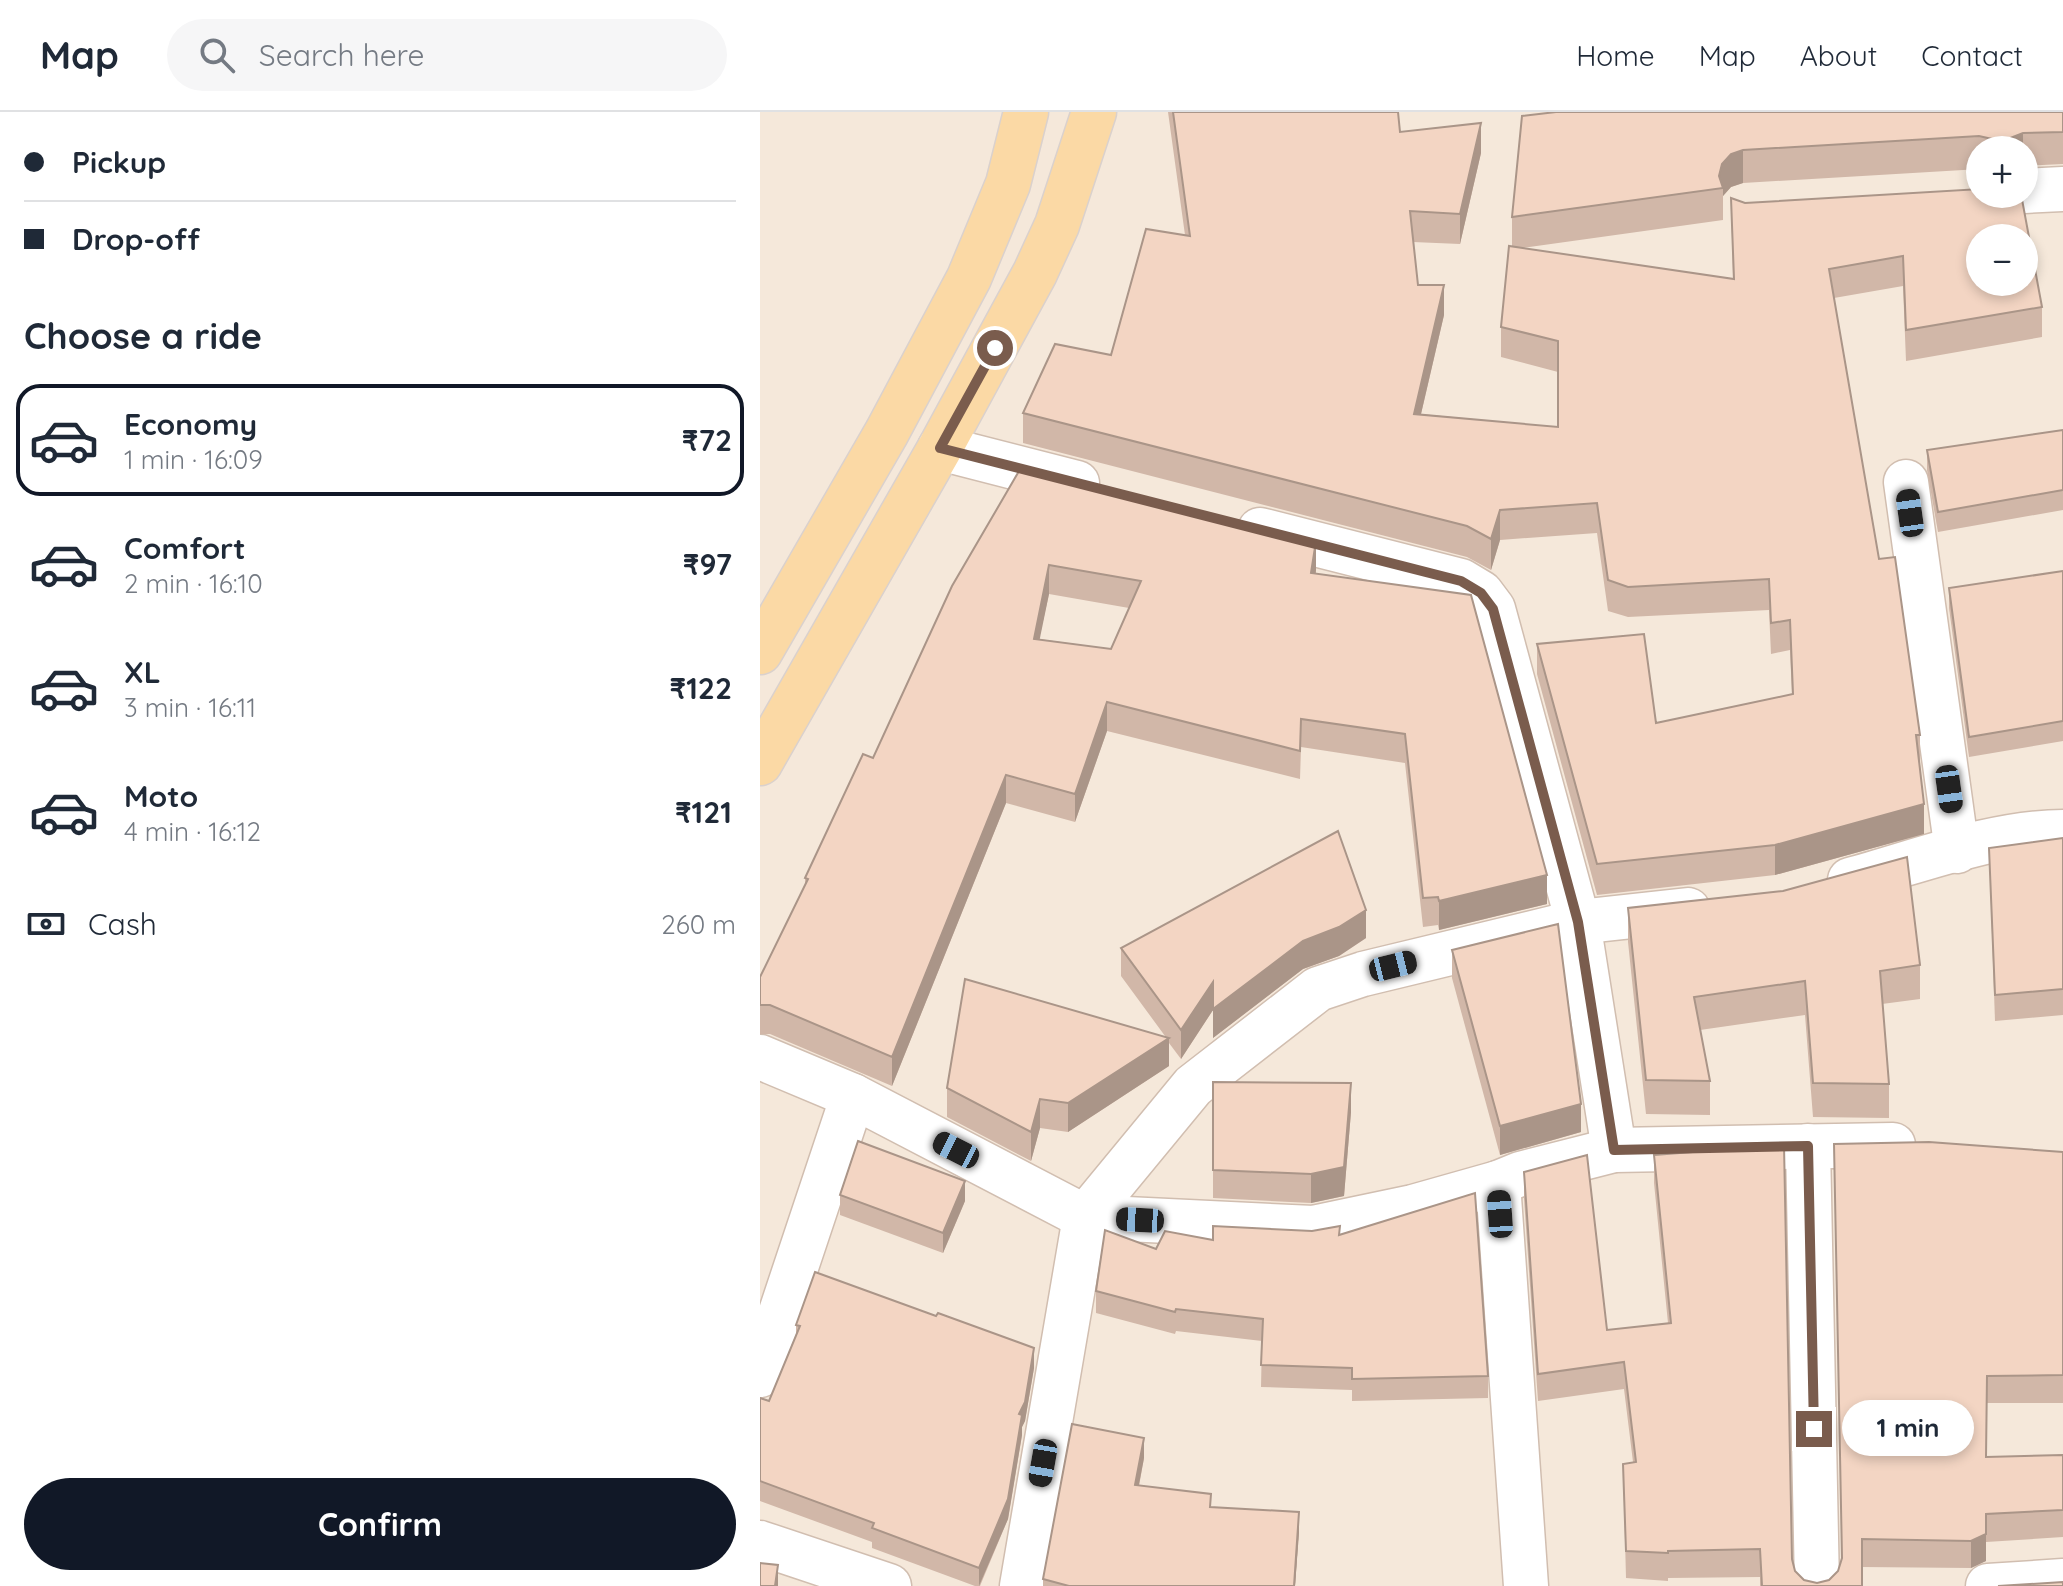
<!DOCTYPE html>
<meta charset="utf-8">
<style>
:root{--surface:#fff;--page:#f6f6f7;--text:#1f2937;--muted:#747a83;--line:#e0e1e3;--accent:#111827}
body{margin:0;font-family:Quicksand,sans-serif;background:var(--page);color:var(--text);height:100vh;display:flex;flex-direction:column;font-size:30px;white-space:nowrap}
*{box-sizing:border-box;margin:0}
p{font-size:26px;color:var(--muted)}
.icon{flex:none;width:44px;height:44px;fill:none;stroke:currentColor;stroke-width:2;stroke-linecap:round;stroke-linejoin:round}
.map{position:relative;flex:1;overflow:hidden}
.sheet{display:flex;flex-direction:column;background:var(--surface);width:760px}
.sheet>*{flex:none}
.top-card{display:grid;align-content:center;height:176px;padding:0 24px;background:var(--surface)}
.controls{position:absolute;left:1206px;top:24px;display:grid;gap:16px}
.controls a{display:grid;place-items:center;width:72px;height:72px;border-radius:50%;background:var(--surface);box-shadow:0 4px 12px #0003;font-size:40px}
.end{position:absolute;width:36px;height:36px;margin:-18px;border:10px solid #7a5c4d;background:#fff;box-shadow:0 0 0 4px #fff}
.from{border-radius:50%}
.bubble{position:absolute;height:56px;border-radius:28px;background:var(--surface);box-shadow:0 4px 12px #0003;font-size:26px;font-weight:700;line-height:56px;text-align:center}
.car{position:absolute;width:24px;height:48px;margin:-24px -12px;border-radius:10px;box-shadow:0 0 6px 2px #0007;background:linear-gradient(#222 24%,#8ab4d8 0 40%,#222 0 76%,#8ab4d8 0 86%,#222 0)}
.top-card b{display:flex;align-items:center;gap:28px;height:76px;font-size:30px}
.top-card b+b{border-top:2px solid var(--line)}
.top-card i{width:20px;height:20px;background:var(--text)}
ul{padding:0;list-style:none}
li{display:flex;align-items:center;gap:24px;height:112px;margin:0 16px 12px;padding:0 8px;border:4px solid transparent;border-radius:24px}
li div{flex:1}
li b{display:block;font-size:30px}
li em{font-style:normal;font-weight:700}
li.selected{border-color:var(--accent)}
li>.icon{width:72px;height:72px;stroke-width:1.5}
h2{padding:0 24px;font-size:36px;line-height:96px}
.pay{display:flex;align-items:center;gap:20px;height:88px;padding:0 24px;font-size:30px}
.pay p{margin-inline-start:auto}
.action{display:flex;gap:16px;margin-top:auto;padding:16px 24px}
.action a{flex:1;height:92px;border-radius:48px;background:var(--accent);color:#fff;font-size:32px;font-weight:700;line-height:92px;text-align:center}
header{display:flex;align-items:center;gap:48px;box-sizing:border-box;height:112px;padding:0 40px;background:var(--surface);border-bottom:2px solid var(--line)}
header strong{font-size:38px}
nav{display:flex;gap:44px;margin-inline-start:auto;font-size:28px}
.search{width:560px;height:72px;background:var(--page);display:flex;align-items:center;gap:20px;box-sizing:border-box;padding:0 28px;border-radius:44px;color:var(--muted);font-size:30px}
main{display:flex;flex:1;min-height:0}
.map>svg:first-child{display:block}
</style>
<header>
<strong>Map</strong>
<div class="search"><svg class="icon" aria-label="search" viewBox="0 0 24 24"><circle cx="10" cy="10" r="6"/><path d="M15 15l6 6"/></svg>Search here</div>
<nav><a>Home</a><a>Map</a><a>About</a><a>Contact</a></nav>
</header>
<main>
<section class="sheet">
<div class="top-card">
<b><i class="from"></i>Pickup</b>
<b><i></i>Drop-off</b>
</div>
<h2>Choose a ride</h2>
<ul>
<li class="selected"><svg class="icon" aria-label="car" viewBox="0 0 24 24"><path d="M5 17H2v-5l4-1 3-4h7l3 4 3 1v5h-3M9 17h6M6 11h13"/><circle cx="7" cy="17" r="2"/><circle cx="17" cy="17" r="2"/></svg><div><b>Economy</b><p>1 min · 16:09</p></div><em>₹72</em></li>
<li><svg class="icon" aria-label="car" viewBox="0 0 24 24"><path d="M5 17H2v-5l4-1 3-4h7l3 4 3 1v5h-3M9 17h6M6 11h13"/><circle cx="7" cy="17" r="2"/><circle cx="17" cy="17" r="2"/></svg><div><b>Comfort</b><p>2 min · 16:10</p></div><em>₹97</em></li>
<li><svg class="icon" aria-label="car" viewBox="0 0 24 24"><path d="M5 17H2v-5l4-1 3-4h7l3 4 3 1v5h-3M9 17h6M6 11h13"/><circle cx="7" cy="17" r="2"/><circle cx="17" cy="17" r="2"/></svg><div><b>XL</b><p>3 min · 16:11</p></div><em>₹122</em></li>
<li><svg class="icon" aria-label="car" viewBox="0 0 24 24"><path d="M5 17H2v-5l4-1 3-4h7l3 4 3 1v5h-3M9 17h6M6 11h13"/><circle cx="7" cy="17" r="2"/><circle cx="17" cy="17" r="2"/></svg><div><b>Moto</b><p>4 min · 16:12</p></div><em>₹121</em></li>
</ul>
<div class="pay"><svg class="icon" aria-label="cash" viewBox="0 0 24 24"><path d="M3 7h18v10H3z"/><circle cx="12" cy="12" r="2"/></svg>Cash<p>260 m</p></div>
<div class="action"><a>Confirm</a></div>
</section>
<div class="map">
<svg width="1303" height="1474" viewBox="0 0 1303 1474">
<rect width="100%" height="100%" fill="#fdf6ec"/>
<!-- residential -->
<path fill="#f5e8da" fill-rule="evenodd" d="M0,0H1303V1474H0ZM1220,38H1264V82H1220ZM1220,126H1264V170H1220Z"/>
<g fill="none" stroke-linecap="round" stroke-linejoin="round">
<defs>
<g id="minor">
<path d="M1264,79L1303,77"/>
<path d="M180,336L317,371"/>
<path d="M1146,370L1197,739"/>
<path d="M500,418L701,469L721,481L733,497L818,810L854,1038"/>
<path d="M1090,768C1157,750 1233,720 1303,720"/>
<path d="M0,945L93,984L325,1105L553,1116L653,1095L738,1071L760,1062L854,1038L1133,1033"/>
<path d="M1048,1034L1057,1474"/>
<path d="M738,1071L766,1474"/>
<path d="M0,1263L93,984"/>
<path d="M0,1431L129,1474"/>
<path d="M262,1474L325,1105L433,974L558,877L603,862L818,810L928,798"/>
<path d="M1228,1474L1303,1469"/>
</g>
<g id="major">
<path d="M0,540L127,320L209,166L248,72L266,0"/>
<path d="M0,651L180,336L275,161L297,113L334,0"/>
</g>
</defs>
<!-- minor casing -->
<use href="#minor" stroke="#d1beb0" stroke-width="47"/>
<!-- major casing -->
<use href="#major" stroke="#dad1cd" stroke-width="47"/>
<!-- minor -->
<use href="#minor" stroke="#fff" stroke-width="44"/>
<!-- major -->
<use href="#major" stroke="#fbd9a5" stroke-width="44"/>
</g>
<!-- wall -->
<g fill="#d1b7a8" fill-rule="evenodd">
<path d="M408,0H638L640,20L721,41L700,132L653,130L658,173L684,203L661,302L798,315V260L741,245V215L752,135V105L762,4L1303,0V52L1264,54V38H1220V57L983,71L971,75L963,84V108L762,136L973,167L971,86L985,91L1220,77L1282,195V225L1146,249L1143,174L1074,186L1119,447L1160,623V653L1164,722L1015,763L837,783L777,562V532L896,611L1032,583L1030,538L1011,542L1009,498L868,505L848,499L837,421L740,428L731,458L707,445L263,331V301L351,243L425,123Z"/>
<path d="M1303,318V398L1178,420L1167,358V338Z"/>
<path d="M262,354L556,458V462L787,792L679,818L678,813L663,815L645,651L541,635L540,667L347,619L315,710L246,691L132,974L10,922H0V865L45,774V766L113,646ZM289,482L369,496L351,537L279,527Z"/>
<path d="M1303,459V629L1209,645L1189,496V476Z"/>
<path d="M1303,726V903L1235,909L1229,736Z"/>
<path d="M868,796L1160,853V887L1122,892L1129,972V1006L1053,1005L1045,903L940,918L950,969V1003L886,1002L868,830Z"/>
<path d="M606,826L579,844L543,857L453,926V898L421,947L409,931V954L308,1020L280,1016L271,1049L187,1005V976L405,924L361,864V836Z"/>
<path d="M692,838L821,1020L740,1043L692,866Z"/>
<path d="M453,970L591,1000L584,1084L551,1091L453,1086Z"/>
<path d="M1303,1040V1291H1227L1226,1345L1303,1343V1425L1226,1430V1449L1211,1456L1102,1455V1474H1000V1465L908,1466V1469L866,1466L863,1352L873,1350L864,1277L778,1289L764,1087V1060L847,1218L908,1211L894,1071V1043L1035,1459L1044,1468L1057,1471L1069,1468L1078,1459Z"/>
<path d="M80,1083L205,1089L183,1141L80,1103Z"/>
<path d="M580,1122L728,1264V1286L592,1289V1278L501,1275L502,1229L416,1219L415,1222L336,1201V1179L396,1137L453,1128Z"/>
<path d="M36,1213L274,1256L265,1309L262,1315V1323L248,1407L220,1474H215L112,1436V1430L0,1389V1286L9,1289L36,1222Z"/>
<path d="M384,1346L379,1374L539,1420L535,1474H283V1467Z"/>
</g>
<!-- shaded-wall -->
<g fill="#aa9588">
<path d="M721,11V41L700,132V102Z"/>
<path d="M1263,21V38H1241L1250,26Z"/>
<path d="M983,38V71L971,75L963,84V76L959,64L962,52L971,42Z"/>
<path d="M684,173V203L654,332V302Z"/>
<path d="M740,398V428L731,458V427Z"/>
<path d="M556,429V458L551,490V461Z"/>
<path d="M289,453V482L274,555V527Z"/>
<path d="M347,590V619L315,710V682Z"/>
<path d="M246,663V691L132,974V945Z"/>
<path d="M1164,692V722L1015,763V733Z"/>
<path d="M787,763V792L679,818V789Z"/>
<path d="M606,798V826L579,844L543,857L453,926V898L421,947V918L453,870L543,829Z"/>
<path d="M409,926V954L308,1020V991Z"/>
<path d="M591,971V1000L584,1084L551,1091V1062Z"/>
<path d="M280,987V1016L271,1049V1020Z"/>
<path d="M821,992V1020L740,1043V1014Z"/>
<path d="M205,1069V1089L183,1141V1121Z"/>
<path d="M274,1236V1256L265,1309L262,1315V1323L248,1407L219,1474V1456L259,1302Z"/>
<path d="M384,1326V1346L375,1393V1373Z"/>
<path d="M539,1400V1420L535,1474H534Z"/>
<path d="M1226,1422V1449L1211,1456V1429Z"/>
<path d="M18,1453V1474H15Z"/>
</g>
<!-- building -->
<g fill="#f3d5c3" stroke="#aa9588" stroke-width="2" fill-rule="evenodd">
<path d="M413,0H638L640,20L721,11L700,102L650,99L658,173H684L654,302L798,315V229L741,215L749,134L974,167L971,86L985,91L1220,77V82H1261L1282,195L1146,218L1143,144L1069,157L1119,447L1135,445L1160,623H1156L1164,692L1015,733L837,752L777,532L884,522L896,611L1033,582L1030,508L1011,511L1009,467L868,475L848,468L837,391L740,398L731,427L707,414L263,301L295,232L351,243L386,117L430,124ZM1220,126H1264V170H1220Z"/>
<path d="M796,0H1303V20L1263,21L1250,26L1241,37L1232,27L1219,24L983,38L971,42L962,52L959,64L963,76L752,105L762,4Z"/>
<path d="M1303,318V378L1178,400L1167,338Z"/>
<path d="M262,354L556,429L551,461L711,483L787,763L679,789L678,785L663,786L645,622L541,607L540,639L347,590L315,682L246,663L132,945L10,893H0V865L48,767L45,766L103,642L113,646L192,474ZM289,453L381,469L351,537L274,527Z"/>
<path d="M1303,459V609L1209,625L1189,476Z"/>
<path d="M578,719L606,798L579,815L543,829L453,897V870L421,918L361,836Z"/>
<path d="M1303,726V877L1235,883L1229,736Z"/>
<path d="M1147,745L1160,853L1120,859L1129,972L1053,971L1045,869L934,885L950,969L886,968L868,796L1023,779Z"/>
<path d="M798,812L821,992L740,1014L692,838Z"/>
<path d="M205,867L409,926L308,991L280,987L271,1020L187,976Z"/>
<path d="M453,970L591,971L584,1055L551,1062L453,1058Z"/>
<path d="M98,1029L205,1069L183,1121L80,1083Z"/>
<path d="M1169,1030L1303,1040V1263L1227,1264L1226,1345L1303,1343V1398L1226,1402V1422L1211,1429L1102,1427V1474H1002L1000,1437L908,1439V1441L866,1439L863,1352L876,1350L864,1250L778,1262L764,1060L827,1043L847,1218L911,1211L894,1043L1024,1033L1032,1447L1035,1459L1044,1468L1057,1471L1069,1468L1078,1459L1082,1446L1074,1032Z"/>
<path d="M715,1081L728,1264L592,1267V1256L501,1253L503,1207L416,1197L415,1200L336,1179L345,1118L396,1137L405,1119L453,1128V1114L552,1119L580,1114L579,1123Z"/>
<path d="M55,1160L176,1204L178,1201L274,1236L265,1290L259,1302L262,1303L248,1387L219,1456L112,1416L114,1411L0,1369V1286L9,1289L40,1214L36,1213Z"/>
<path d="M312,1312L384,1326L375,1373L451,1382L450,1395L539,1400L534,1474H309L283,1467Z"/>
<path d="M0,1451L18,1453L15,1474H0Z"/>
<path d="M1303,1470V1474H1238Z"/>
</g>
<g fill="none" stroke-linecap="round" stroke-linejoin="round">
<!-- route -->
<path stroke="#7a5c4d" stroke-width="10" d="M235,236L180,336L701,469L721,481L733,497L818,810L854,1038L1048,1034L1054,1317"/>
</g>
</svg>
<div class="controls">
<a>+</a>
<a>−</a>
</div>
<i class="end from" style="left:235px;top:236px"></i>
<i class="end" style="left:1054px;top:1317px"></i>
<div class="bubble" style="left:1082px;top:1288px;width:132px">1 min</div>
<i class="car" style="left:1150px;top:401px;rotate:352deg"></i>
<i class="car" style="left:1189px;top:677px;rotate:172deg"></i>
<i class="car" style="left:633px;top:854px;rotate:76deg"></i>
<i class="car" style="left:196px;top:1038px;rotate:297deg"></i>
<i class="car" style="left:740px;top:1102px;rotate:356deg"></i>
<i class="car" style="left:380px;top:1108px;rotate:273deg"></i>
<i class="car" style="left:283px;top:1351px;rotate:190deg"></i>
</div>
</main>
